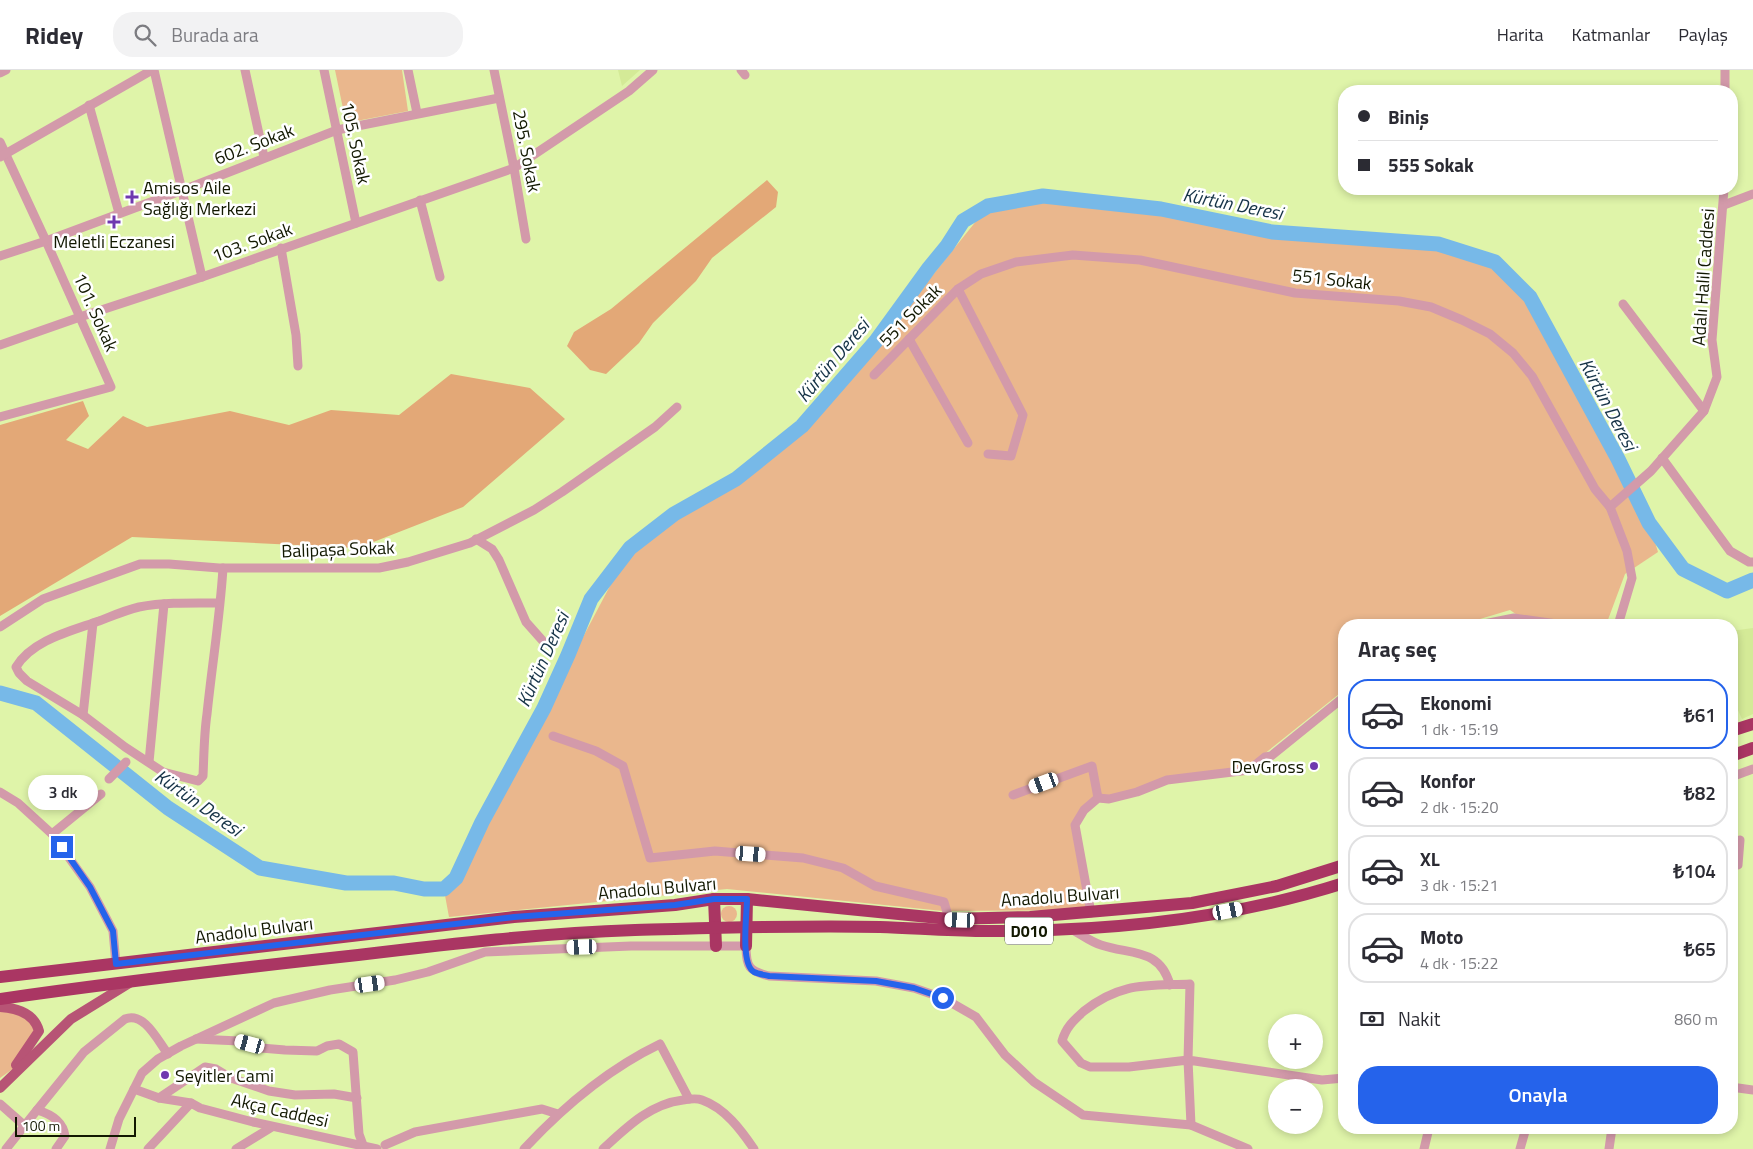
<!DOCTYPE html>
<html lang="tr">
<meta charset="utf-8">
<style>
:root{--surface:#fff;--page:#f2f2f3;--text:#2b2b33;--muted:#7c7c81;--line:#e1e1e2;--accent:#2563eb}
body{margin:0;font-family:"Titillium Web",sans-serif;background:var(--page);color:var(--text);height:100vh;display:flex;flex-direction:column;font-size:19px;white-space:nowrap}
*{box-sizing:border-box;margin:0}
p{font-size:16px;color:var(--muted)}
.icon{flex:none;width:28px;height:28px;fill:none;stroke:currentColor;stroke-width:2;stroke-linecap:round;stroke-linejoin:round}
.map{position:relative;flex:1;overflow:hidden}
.panel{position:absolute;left:1338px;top:549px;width:400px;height:515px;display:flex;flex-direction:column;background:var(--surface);border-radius:20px;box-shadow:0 2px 8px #0003}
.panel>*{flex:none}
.banner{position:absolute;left:1338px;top:15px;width:400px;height:110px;border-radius:20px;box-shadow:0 2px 8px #0003;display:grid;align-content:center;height:110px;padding:0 20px;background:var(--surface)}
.buttons{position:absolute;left:1268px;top:944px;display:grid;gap:10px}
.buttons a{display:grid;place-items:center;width:55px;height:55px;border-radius:50%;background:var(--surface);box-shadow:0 2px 8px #0003;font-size:25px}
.scale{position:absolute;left:15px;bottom:12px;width:121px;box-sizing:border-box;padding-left:5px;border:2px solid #121800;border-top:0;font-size:14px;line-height:18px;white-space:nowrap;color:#121800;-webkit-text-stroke:4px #fff;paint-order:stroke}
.end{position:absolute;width:22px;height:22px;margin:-11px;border:6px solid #2563eb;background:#fff;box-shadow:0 0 0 2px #fff}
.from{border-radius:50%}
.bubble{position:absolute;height:35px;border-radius:18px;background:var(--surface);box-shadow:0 2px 8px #0003;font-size:16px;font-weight:600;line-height:35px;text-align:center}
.car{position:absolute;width:15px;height:30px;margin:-15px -8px;border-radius:6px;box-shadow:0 0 4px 1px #0007;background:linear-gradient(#fff 24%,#345 0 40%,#fff 0 76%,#345 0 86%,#fff 0)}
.banner b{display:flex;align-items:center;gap:18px;height:48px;font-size:19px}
.banner b+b{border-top:1px solid var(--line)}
.banner i{width:12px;height:12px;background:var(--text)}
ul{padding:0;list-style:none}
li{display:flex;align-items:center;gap:15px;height:70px;margin:0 10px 8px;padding:0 10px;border:2px solid var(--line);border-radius:20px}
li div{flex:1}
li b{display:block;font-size:19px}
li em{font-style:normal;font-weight:600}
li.selected{border-color:var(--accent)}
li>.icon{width:45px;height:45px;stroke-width:1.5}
h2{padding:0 20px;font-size:22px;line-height:60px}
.pay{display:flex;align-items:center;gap:12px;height:55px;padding:0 20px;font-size:19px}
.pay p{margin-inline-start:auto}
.action{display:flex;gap:10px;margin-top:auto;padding:10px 20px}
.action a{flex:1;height:58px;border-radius:20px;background:var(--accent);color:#fff;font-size:20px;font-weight:600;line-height:58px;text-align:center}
header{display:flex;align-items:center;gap:30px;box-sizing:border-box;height:70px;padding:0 25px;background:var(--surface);border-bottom:1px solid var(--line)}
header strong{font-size:24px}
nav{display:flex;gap:28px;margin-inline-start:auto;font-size:18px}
.search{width:350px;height:45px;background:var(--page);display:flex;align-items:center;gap:12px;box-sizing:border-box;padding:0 18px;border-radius:20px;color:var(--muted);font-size:19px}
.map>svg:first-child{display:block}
</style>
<header>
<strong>Ridey</strong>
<div class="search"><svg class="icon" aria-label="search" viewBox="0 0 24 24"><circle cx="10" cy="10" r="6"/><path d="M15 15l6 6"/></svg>Burada ara</div>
<nav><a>Harita</a><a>Katmanlar</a><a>Paylaş</a></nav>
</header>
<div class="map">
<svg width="1753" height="1079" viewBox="0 0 1753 1079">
<rect width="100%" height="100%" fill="#dff4a9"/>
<!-- built -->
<g fill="#d4ea97">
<path d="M618,0H640L622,16Z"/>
<path d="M1753,558V644L1742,649L1731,625V561Z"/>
</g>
<!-- green -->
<g fill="#eab78d">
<path d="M335,0H402L408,41L346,53Z"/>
<path d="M1043,126L1272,162L1438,174L1495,192L1530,227L1649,453L1658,482L1625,504L1606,555H1532L1510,540L1460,555H1344V620L1248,697L1088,731L1072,754L1087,836L1086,840L943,841L727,819L449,847L444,820L456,808L630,478L736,409L802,356L851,307L985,140Z"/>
<circle cx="729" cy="844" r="8"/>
<path d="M0,940L34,948L36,968L14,998L0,1008Z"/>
</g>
<!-- forest -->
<g fill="#e3a877">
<path d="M767,110L778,122L776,137L712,188L696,211L653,253L639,273L606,304L590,300L567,276L574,262L611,239Z"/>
<path d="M451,304L530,318L565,349L463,437L358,478L132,467L0,546V355L83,331L89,346L66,370L88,379L123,346L147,357L230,341L289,355L331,340L399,345Z"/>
</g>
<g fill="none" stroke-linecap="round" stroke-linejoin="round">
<!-- river -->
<path stroke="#77b9e8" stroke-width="15" d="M0,623L36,633L168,738L260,798L346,813H394L424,819H444L456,808L482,752L544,638L568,585L591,529L630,478L674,444L736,409L802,356L876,271L929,198L947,176L963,151L988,136L1043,126L1161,139L1272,162L1438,174L1495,192L1530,227L1618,389L1649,453L1683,499L1727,521L1753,510"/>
<!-- minor -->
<g stroke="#d39aaa" stroke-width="9">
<path d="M154,0L202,207"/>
<path d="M245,0L264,87"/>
<path d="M324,0L356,153"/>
<path d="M408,0L417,43"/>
<path d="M494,0L514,98L526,169"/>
<path d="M741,0L745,5"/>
<path d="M0,3L6,0"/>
<path d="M1725,21V0"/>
<path d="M89,35L119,143"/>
<path d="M0,72L46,171L111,317L0,347"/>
<path d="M0,87L152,0"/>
<path d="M420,130L440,207"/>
<path d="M1724,135L1753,124"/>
<path d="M281,178L296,265L298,296"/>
<path d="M0,186L46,171L183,120L337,60L499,28"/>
<path d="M958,219L1023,345L1011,386L988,384"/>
<path d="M1623,234L1704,341"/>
<path d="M909,269L968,373"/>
<path d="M0,275L80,247L202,207L514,98L629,21L653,0"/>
<path d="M874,305L958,219L981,204L1016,192L1073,185L1140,190L1295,223L1399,231L1431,237L1462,250L1490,264L1513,283L1532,306L1595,419L1610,437L1627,481L1632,508L1618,555"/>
<path d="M1662,388L1730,481L1749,492H1753"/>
<path d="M1610,437L1651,401L1704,341L1717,307L1712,270L1724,119"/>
<path d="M476,469L492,479L499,490L526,552L542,570"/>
<path d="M220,533C193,533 166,532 139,537C126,540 112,546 99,551C71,561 32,570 16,597L19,603L27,611L83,645L125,677L163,702L198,711L203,706C204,685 204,664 207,644C212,595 220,547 223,498"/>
<path d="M1479,555L1514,548L1564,555"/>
<path d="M0,557L43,529L140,494H169L219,498H379L408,492L470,473L534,440L562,422L655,357L677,337"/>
<path d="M83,645L93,553"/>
<path d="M553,666L596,681L623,696L650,788L715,781L803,788L843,798L875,816L944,832L949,849"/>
<path d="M149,692L164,534"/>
<path d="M1731,707L1753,699"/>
<path d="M109,709L126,692"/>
<path d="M0,722L18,733L52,764L90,817L113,861L116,894"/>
<path d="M1013,725L1092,696L1098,728"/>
<path d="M52,764L101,724"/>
<path d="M1731,794L1738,795L1740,770"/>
<path d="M1091,843L1075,755L1084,740L1098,728L1109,729L1137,722L1167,710L1249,700L1265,687L1271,686L1344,627"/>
<path d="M1073,860C1082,865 1091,872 1101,875C1131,885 1160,878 1170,915"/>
<path d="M196,969L239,971L261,978L285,980L317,981L327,976L339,974L353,982L359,1064L363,1075L361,1079"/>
<path d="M1731,1017L1753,1020"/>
<path d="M134,1019L159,1028L191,1033L200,1038L253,1052L377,1079"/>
<path d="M159,1028L205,997L216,999L231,1008L269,1021L295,1025L334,1024L357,1028"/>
<path d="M0,1034L25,1056"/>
<path d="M37,1040L84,982L125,949C144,941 158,971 168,984"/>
<path d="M1191,1055L1188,990L1190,914C1146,916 1121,912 1084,941C1074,950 1066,957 1062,971L1081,993L1090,997H1129L1188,990L1322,1010L1344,1008"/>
<path d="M385,1075L415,1062L542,1039L558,1044"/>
<path d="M6,1079L37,1040C51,1044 63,1051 65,1066L56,1079"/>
<path d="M110,1079L119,1049L142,1003L158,989L181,976L274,933L330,920L395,910L428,902L485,882L631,876H746C746,897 749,901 769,906L876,911L914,918L943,928L976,947L1005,985L1034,1012L1083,1045L1191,1055L1248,1079"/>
<path d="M148,1079L191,1033"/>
<path d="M236,1079L272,1057"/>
<path d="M524,1079C563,1037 608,999 660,974L689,1029"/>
<path d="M603,1079C627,1057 650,1034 683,1030C689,1029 697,1028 702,1030C725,1038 741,1060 754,1079"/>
<path d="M1424,1079L1429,1058"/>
<path d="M1520,1079L1526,1058"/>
<path d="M1609,1079L1612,1058"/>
</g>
<!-- major -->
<g stroke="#b75475" stroke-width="10">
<path d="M0,937C17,938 34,943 39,961L16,995"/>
<path d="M0,1018L71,949L131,912"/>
</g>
<!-- highway -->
<g stroke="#aa3663" stroke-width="12">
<path d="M1731,661L1753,654"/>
<path d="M1731,686L1753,678"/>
<path d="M714,829L716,876"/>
<path d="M746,876L747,829"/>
<path d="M0,907L514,847L675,835L714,829H747L949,849L1030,847L1192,833L1277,816L1344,795"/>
<path d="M0,929C119,912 238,898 358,885C450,874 542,863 635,860C716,858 798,855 880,857C914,858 947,861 981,861C1103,862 1228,850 1344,813"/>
</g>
</g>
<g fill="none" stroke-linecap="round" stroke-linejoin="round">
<!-- route -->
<path stroke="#2563eb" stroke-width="6" d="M62,777L90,817L113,861L116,894L514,847L675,835L714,829H747C747,844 740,894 754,902C758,904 765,905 769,906L876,911L914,918L943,928"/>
</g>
<!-- markers -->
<g fill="#6f38af" stroke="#fff" stroke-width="2">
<path d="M129.5 119.5h5v5h5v5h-5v5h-5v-5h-5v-5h5z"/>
<path d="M111.5 144.5h5v5h5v5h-5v5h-5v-5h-5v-5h5z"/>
<circle cx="1314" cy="696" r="5"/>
<circle cx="165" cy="1005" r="5"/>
</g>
<g text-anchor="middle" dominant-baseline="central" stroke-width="5" stroke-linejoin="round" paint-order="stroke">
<!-- shield labels -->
<rect fill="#fff" stroke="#595d4c" stroke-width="1" x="1005" y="847.5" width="48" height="27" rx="4"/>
<g font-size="16" font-weight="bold" fill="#121800">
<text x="1029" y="861">D010</text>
</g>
<!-- street labels -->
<g font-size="18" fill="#121800" stroke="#fff">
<text transform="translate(356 73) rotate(78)">105. Sokak</text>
<text transform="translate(254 74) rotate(-21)">602. Sokak</text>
<text transform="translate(527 81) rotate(79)">295. Sokak</text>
<text transform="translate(252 172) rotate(-20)">103. Sokak</text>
<text transform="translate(1703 207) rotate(-86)">Adalı Halil Caddesi</text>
<text transform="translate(1332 209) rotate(6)">551 Sokak</text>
<text transform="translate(96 242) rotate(66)">101. Sokak</text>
<text transform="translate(910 245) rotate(-45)">551 Sokak</text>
<text transform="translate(338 479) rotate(-2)">Balipaşa Sokak</text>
<text transform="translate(657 818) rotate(-5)">Anadolu Bulvarı</text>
<text transform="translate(1060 826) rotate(-4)">Anadolu Bulvarı</text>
<text transform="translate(254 860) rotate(-7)">Anadolu Bulvarı</text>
<text transform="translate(280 1040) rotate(13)">Akça Caddesi</text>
</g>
<!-- poi labels -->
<g font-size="18" fill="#121800" stroke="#fff" text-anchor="start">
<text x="143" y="117">Amisos Aile<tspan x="143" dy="21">Sağlığı Merkezi</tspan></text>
<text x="114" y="171" text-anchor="middle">Meletli Eczanesi</text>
<text x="1304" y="696" text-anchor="end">DevGross</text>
<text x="175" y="1005">Seyitler Cami</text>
</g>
<!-- water labels -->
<g font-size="19" font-style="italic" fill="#153246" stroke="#fff">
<text transform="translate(1233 133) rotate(11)">Kürtün Deresi</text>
<text transform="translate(832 290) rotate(-50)">Kürtün Deresi</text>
<text transform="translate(1609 334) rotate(62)">Kürtün Deresi</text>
<text transform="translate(542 589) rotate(-66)">Kürtün Deresi</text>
<text transform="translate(199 732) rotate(35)">Kürtün Deresi</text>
</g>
</g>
</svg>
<div class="buttons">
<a>+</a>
<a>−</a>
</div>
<div class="scale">100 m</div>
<i class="end from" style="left:943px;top:928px"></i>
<i class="end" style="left:62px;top:777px"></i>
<div class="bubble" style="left:28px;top:705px;width:70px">3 dk</div>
<i class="car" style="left:1044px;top:713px;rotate:250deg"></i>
<i class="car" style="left:751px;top:784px;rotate:94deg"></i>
<i class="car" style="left:1228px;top:841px;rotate:79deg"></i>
<i class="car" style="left:960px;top:850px;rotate:272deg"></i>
<i class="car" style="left:582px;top:877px;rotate:268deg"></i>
<i class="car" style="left:370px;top:914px;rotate:82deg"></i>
<i class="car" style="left:250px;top:974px;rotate:285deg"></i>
<div class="banner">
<b><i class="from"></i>Biniş</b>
<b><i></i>555 Sokak</b>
</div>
<section class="panel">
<h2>Araç seç</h2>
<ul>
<li class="selected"><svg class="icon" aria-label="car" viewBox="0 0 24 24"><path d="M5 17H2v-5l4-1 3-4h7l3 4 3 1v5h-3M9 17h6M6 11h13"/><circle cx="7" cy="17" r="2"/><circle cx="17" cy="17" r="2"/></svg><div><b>Ekonomi</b><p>1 dk · 15:19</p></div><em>₺61</em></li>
<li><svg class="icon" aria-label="car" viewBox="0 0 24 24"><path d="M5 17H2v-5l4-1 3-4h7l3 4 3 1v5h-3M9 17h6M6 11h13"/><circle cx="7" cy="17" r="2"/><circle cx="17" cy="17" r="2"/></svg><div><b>Konfor</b><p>2 dk · 15:20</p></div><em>₺82</em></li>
<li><svg class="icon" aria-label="car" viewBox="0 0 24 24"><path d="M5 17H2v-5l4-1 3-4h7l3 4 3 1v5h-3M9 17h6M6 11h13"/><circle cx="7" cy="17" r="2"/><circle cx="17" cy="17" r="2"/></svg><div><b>XL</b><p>3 dk · 15:21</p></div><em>₺104</em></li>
<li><svg class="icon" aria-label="car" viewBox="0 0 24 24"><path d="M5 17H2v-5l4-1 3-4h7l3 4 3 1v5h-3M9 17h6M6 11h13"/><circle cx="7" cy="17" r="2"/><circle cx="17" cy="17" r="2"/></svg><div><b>Moto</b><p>4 dk · 15:22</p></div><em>₺65</em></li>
</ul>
<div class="pay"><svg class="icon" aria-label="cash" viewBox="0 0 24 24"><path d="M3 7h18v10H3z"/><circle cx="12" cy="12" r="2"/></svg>Nakit<p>860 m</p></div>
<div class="action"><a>Onayla</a></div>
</section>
</div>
